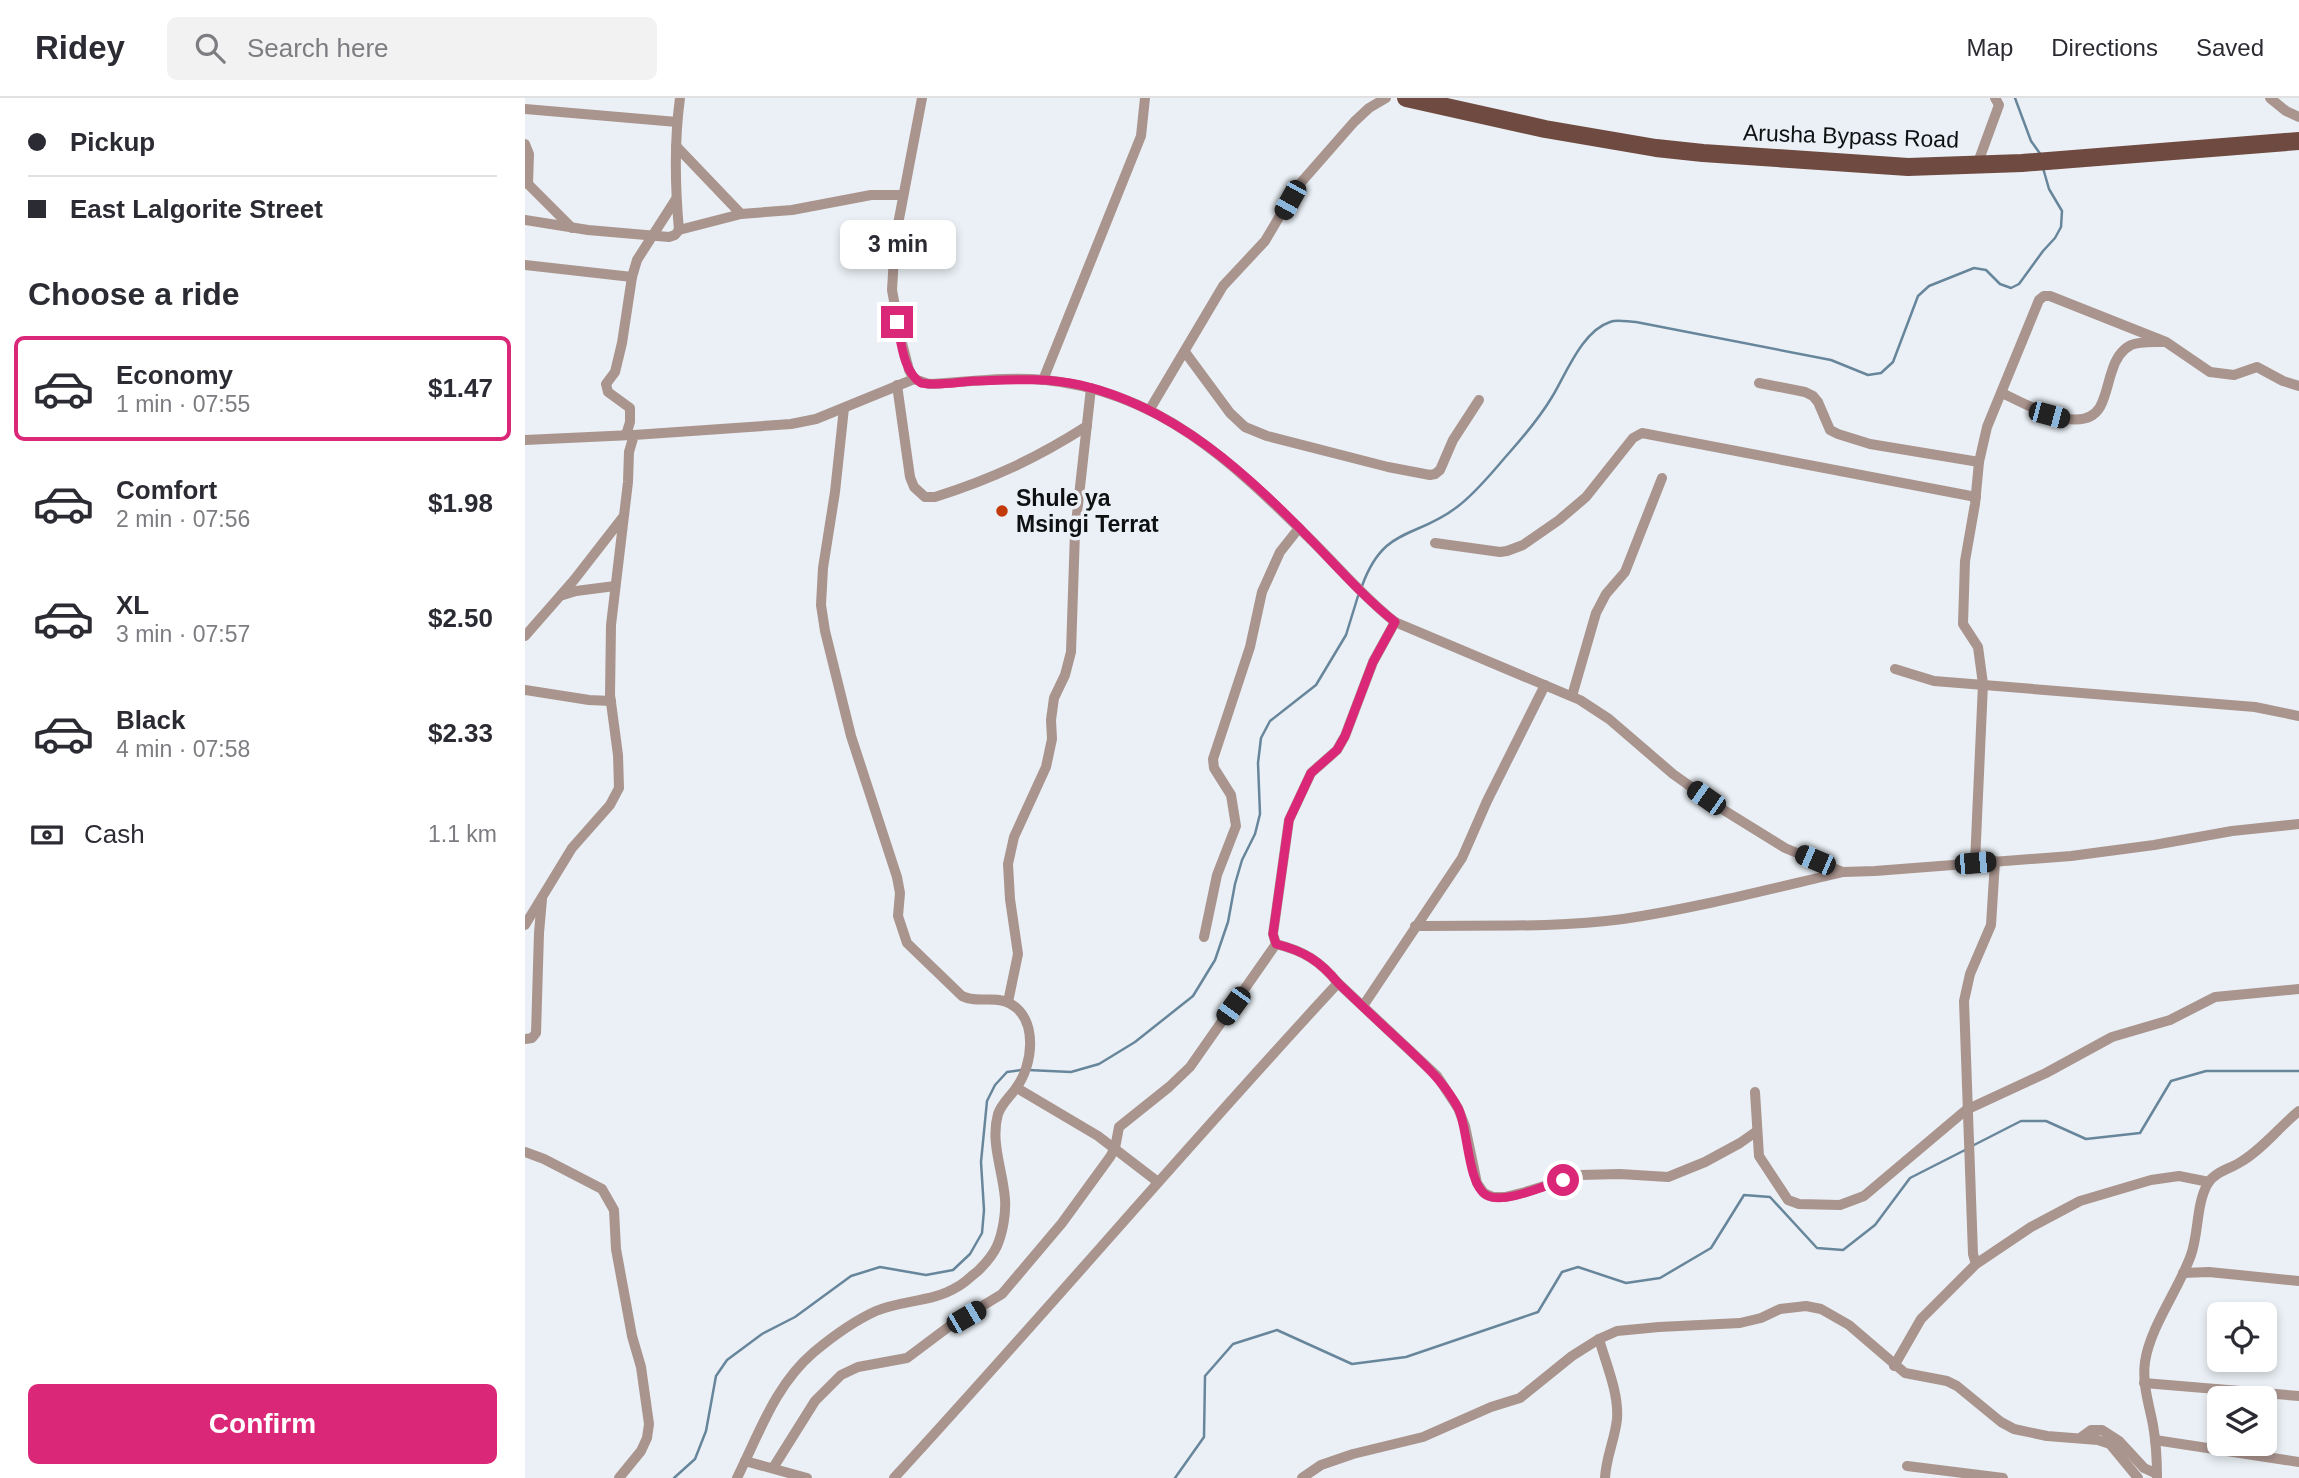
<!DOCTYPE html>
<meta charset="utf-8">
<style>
:root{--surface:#fff;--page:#f2f2f3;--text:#2b2b33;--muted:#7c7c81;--line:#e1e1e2;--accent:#db2777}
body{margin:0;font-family:Arial,sans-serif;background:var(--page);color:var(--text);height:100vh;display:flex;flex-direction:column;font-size:26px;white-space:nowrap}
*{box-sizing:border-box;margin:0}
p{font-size:23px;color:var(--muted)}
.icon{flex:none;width:38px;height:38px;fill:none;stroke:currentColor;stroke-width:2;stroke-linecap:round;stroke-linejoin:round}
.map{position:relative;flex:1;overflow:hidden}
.drawer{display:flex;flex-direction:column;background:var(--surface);width:525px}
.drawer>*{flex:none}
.guide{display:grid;align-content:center;height:154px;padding:0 28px;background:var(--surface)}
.fabs{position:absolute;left:1682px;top:1204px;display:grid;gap:14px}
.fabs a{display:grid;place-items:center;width:70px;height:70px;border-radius:10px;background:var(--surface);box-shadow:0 4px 10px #0003;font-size:35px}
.end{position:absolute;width:32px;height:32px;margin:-16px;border:9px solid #db2777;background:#fff;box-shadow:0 0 0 4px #fff}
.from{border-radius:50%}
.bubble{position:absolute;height:49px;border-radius:10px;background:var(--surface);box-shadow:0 4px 10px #0003;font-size:23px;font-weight:700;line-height:49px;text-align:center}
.car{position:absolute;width:21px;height:42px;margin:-21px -10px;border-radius:9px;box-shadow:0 0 5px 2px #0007;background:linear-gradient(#222 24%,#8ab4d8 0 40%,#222 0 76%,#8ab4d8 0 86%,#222 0)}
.guide b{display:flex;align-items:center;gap:24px;height:66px;font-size:26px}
.guide b+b{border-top:2px solid var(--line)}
.guide i{width:18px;height:18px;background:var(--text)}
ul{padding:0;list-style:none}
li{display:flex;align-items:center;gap:21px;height:105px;margin:0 14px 10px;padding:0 14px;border:4px solid transparent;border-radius:10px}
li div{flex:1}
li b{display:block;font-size:26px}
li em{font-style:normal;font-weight:700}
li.current{border-color:var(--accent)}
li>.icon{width:63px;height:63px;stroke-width:1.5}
h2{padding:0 28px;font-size:32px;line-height:84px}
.pay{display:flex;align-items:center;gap:18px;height:77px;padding:0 28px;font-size:26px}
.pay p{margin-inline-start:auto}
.cta{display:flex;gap:14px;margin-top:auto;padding:14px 28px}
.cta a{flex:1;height:80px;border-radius:10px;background:var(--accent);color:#fff;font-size:28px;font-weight:700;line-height:80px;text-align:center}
header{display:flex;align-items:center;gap:42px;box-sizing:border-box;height:98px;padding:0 35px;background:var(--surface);border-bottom:2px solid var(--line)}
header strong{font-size:33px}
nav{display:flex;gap:38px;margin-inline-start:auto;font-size:24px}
.search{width:490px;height:63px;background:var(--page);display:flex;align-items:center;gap:18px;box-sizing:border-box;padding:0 24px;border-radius:10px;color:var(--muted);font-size:26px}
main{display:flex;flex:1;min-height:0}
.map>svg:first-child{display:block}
</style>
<header>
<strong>Ridey</strong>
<div class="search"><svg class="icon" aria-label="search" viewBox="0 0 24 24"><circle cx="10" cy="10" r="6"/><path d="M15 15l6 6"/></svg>Search here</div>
<nav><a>Map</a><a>Directions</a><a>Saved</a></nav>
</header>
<main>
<section class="drawer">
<div class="guide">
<b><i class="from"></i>Pickup</b>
<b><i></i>East Lalgorite Street</b>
</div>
<h2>Choose a ride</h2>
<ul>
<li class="current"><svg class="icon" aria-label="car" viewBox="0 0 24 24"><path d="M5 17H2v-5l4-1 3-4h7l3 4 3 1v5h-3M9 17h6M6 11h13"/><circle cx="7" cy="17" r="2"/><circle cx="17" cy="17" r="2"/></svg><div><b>Economy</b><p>1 min · 07:55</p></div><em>$1.47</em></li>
<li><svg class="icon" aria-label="car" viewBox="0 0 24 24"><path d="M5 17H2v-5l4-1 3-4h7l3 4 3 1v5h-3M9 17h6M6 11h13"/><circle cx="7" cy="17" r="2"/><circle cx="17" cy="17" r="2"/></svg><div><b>Comfort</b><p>2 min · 07:56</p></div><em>$1.98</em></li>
<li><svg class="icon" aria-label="car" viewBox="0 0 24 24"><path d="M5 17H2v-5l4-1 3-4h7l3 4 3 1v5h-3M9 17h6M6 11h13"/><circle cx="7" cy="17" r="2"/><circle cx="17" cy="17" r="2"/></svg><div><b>XL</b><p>3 min · 07:57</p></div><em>$2.50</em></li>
<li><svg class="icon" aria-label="car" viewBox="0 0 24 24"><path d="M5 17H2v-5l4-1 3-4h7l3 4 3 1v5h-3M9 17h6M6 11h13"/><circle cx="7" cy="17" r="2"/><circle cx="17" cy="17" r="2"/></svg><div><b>Black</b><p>4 min · 07:58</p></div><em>$2.33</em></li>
</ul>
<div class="pay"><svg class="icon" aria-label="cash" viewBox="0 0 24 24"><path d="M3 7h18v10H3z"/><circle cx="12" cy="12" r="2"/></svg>Cash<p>1.1 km</p></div>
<div class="cta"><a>Confirm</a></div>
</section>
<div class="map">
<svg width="1774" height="1380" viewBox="0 0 1774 1380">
<rect width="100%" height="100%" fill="#eaf0f5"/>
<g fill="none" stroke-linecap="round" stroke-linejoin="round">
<!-- stream -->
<g stroke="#68869b" stroke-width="2.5">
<path d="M1490,0L1506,43L1516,57"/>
<path d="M837,488C859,427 891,441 932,409C952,394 968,373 984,355C1000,337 1015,319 1027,299C1041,276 1057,233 1085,224C1092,221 1103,224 1111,224L1306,262L1343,277L1356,275L1368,264L1393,198L1404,188L1449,170L1461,172L1475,186L1486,190L1494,186L1518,153L1530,140L1536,129L1537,113L1524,91L1518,70"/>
<path d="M503,972L546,974L574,966L610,944L668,898L690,862L703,824L710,786L717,762L730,736L735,716L733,665L736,640L745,623L791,587L821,537L833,498"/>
<path d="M1447,1048L1496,1023H1521L1561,1041L1615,1035L1646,983L1681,973H1774"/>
<path d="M149,1380L170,1361L181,1333L191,1278L202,1262L237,1236L270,1219L326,1178L355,1169L401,1177L428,1172L445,1156L457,1135L459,1112L456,1064L462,1003L470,987L482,974L496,972"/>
<path d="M650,1380L679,1339L680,1278L708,1246L752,1232L827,1266L881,1259L1013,1214L1037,1174L1053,1169L1101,1185L1135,1180L1186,1150L1219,1097L1245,1099L1292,1150L1318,1152L1350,1127L1385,1080L1442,1051"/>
</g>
<!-- street -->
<g stroke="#aa948e" stroke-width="10">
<path d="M397,0L370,142L367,192L376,241L384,272L389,281L404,286C442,284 482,278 520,282C633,293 706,363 783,439C812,467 837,498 870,524L1055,602L1084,621L1148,676L1197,711L1260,750L1318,774L1350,773L1546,758L1629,747L1707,733L1774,726"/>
<path d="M1745,0L1761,13L1774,19"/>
<path d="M0,11L152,24"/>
<path d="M0,46L4,56L3,86"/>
<path d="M151,48L216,116"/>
<path d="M1452,67L1474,7L1470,0"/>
<path d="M0,83L47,130"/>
<path d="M0,122L63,132L144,139L150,137L154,132L216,116L267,112L346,97H378"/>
<path d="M154,132C150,88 149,44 155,0"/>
<path d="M0,167L107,179"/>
<path d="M660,254L705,315L720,329L742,338L863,369L905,377L910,376L915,372L928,342L954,302"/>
<path d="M518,282L616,38L620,0"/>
<path d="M1234,285L1280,294L1288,298L1293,304L1305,332L1313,336L1345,346L1454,364"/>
<path d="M372,287L385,379L389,389L400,399H410C467,381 512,360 562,328"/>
<path d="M1477,295C1499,305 1557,340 1575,309C1581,298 1583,284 1587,273C1590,263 1596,252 1606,247C1615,243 1628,244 1638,244"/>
<path d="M625,311L698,188L740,143L772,89L829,24L844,10L861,0"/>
<path d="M101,337L105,324V310L83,294L81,286L90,274L97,245L107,179L112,162L151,101"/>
<path d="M0,342L107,337"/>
<path d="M910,445L975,454L982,453L998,447L1034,422L1061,399L1108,340L1117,335L1451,399"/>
<path d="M38,497L51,493L90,488"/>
<path d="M870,524L848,564L820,638L812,652L786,675L764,722L748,836L751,846C779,853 795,863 813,885L912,978L933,1010L940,1028L952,1085L959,1095L968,1099H980L1000,1094L1055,1077L1095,1076L1143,1079L1180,1064L1215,1045L1232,1033"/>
<path d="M0,538L49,482L98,419"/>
<path d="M1370,571L1409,583L1730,609L1774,618"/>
<path d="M0,592L64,602L86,603"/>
<path d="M1047,598L1071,515L1081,496L1100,474L1137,380"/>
<path d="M1450,765L1458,586L1453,549L1438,526L1440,463L1450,406L1454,364L1462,329L1514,202L1519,198H1525L1641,244L1685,274L1709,277L1732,269L1758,283L1774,288"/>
<path d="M0,827L47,750L85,707L94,690L93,657L85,597L86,527L103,384L104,354L109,337L266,326L291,321L389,281"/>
<path d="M890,828C959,827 1030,830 1098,821C1172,810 1245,791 1318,774"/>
<path d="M679,839L692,777L711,728L706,697L689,670L688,661L725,549L737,494L755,454L774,430"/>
<path d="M483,904L493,856L485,801L483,766L489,739L521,669L527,641L526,622L529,600L540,577L546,554L550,434L566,290"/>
<path d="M838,908L937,760L962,703L1020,587"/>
<path d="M0,941L7,940L11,935L14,835L17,801"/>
<path d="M492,990L573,1038L633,1084"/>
<path d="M1230,994L1234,1058L1263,1102L1274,1106L1315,1107L1339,1098L1441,1012L1521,975L1587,939L1645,922L1690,899L1774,891"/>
<path d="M0,1054L19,1061L77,1091L89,1112L91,1151L107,1238L116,1269L124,1326L122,1340L116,1353L94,1380"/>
<path d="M1451,1166L1448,1156L1439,903L1445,876L1466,827L1470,763"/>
<path d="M1658,1175L1684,1174L1774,1183"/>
<path d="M1074,1241C1081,1266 1094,1295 1092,1321C1090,1341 1081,1359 1080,1380"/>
<path d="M1369,1268L1396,1221L1451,1166L1506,1129L1555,1103L1626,1082L1654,1078L1684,1084"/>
<path d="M1619,1285L1774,1298"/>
<path d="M1555,1340L1566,1332H1577L1594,1343L1619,1370L1632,1376"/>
<path d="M1630,1342L1774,1364"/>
<path d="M220,1363L282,1380"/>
<path d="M1382,1368L1478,1380"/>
<path d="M248,1370L290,1303L316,1277L333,1269L382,1260L426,1227L477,1196L537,1125L585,1059L590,1050L594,1029L644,989L665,969L751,846"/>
<path d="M212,1380C234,1336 250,1287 289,1254C307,1239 329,1223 351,1213C377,1202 408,1204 432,1189C440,1185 446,1178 453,1173C460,1166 468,1157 472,1148C478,1134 481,1115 480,1101C478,1073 465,1044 473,1016C477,1005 485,999 491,990C508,968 514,920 484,905C469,897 452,906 437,898L382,845L373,818L375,795L372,779L326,638L300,533L296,507L298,470L310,394L319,310"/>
<path d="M369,1380C519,1217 662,1048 813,885"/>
<path d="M777,1380L796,1367L828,1356L898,1339L966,1309L995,1300L1047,1258L1074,1241L1092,1233L1134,1229L1215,1225L1236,1220L1255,1211L1281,1208L1296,1211L1324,1227L1380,1275L1422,1283L1432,1288L1476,1324L1489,1331L1522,1338L1573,1342L1585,1346L1613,1380"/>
<path d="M1632,1380C1632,1362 1631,1344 1628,1327C1624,1306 1617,1286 1620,1264C1625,1229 1654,1191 1666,1157C1674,1134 1671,1106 1683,1085C1690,1074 1704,1071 1714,1065C1737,1052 1754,1029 1774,1013"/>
</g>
<!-- primary -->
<path stroke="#6f4a40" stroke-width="18" d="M881,0L1020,31L1131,50L1178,55L1383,69L1497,65L1774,43"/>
</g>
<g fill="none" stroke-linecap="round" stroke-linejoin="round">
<!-- route -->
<path stroke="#db2777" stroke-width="9" d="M372,224C376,243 378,274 396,285C413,288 431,284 449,283C484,282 520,279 555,287C650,309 724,377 790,446C816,473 840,500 870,524L848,564L820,638L812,652L786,675L764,722L748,836L751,846C779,853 795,863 813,885C835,906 857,927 879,947C900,967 921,986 934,1012C943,1033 943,1086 961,1097C978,1107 1021,1087 1038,1082"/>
</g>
<!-- markers -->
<circle fill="#c2390a" stroke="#eaf0f5" stroke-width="2.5" cx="477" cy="413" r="7"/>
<g text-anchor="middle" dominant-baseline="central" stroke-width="7" stroke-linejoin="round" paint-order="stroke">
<!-- street labels -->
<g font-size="23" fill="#0e1012" stroke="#eaf0f5">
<text transform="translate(1326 38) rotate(2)">Arusha Bypass Road</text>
</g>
<!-- poi labels -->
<g font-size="23" font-weight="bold" fill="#0e1012" stroke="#eaf0f5" text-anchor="start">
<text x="491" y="400">Shule ya<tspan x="491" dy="26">Msingi Terrat</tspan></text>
</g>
</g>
</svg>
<div class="fabs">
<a><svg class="icon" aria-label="locate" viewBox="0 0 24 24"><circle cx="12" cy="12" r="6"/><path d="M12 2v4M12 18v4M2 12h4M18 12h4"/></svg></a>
<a><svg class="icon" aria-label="layers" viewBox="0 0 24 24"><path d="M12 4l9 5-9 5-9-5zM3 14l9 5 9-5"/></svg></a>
</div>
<i class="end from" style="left:1038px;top:1082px"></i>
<i class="end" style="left:372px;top:224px"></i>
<div class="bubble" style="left:315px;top:122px;width:116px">3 min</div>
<i class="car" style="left:765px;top:102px;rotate:209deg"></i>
<i class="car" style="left:1524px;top:317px;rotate:105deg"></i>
<i class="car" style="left:1181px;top:700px;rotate:305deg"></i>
<i class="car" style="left:1290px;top:762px;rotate:293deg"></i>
<i class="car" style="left:1450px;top:765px;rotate:85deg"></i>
<i class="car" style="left:708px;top:908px;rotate:216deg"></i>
<i class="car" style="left:441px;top:1219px;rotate:60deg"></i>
</div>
</main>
